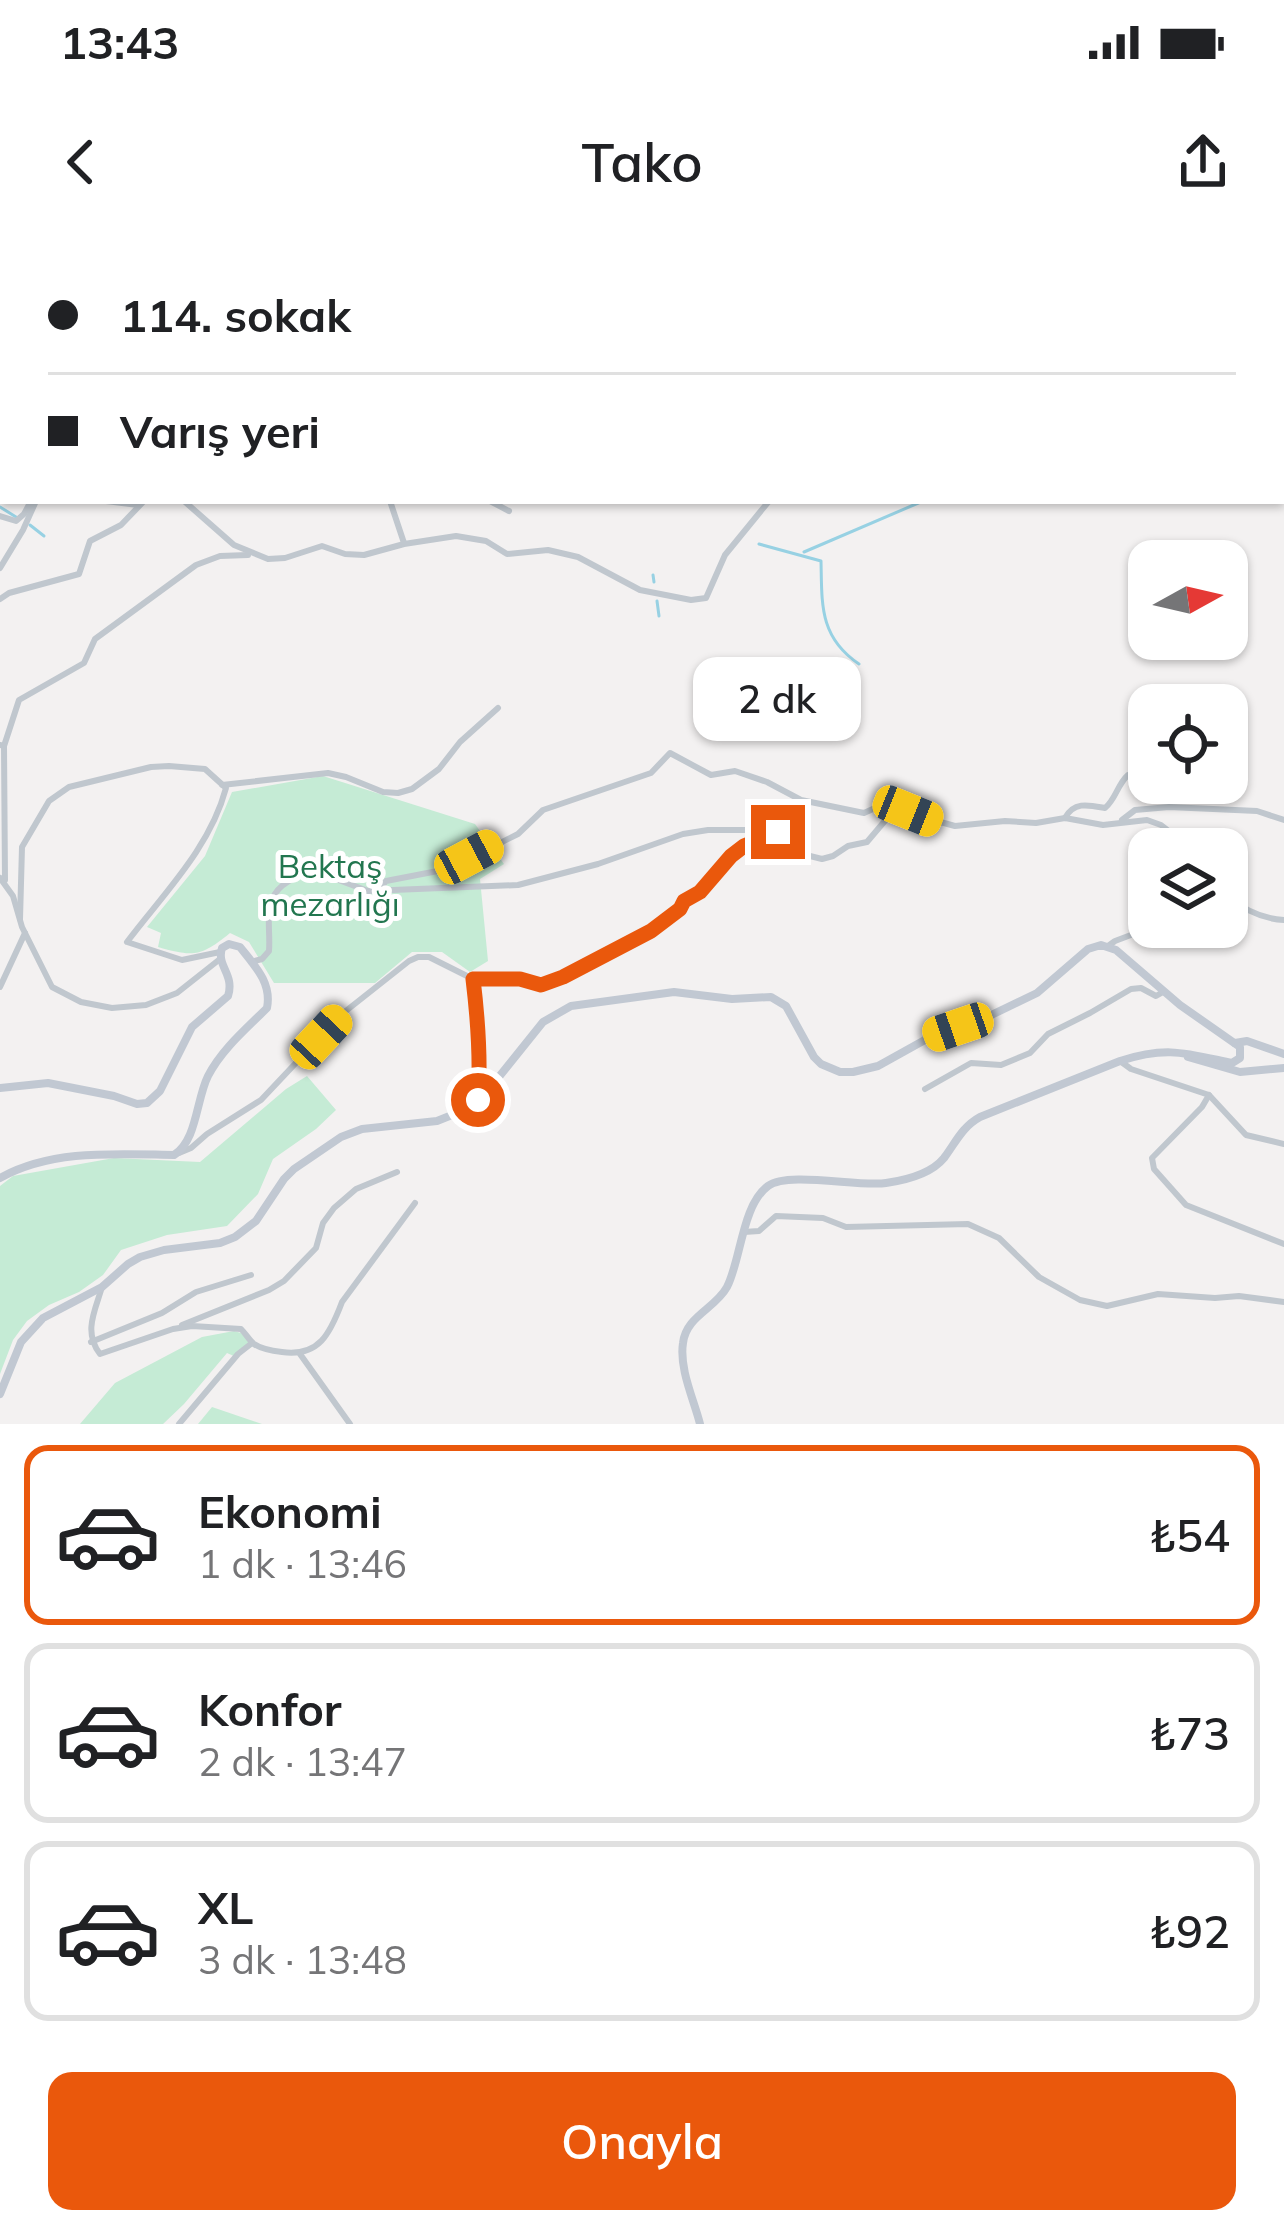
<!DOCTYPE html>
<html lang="tr">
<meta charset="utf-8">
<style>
:root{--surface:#fff;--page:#f6f6f6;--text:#202124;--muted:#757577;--line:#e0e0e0;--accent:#ea580c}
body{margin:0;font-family:Mulish,sans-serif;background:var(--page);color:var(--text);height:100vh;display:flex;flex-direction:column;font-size:45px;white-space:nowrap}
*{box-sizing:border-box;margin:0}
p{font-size:39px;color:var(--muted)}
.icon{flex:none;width:66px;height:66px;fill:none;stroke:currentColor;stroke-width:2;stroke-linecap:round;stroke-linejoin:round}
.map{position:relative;height:1184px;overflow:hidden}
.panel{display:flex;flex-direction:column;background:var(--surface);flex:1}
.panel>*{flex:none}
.guide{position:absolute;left:0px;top:0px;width:1284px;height:264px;box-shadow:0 3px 9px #0004;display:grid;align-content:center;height:264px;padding:0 48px;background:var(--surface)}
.needle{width:78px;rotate:82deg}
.buttons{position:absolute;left:1128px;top:300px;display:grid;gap:24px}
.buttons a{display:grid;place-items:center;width:120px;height:120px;border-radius:24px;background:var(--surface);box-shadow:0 3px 9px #0004;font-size:60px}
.end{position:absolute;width:54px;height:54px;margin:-27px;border:15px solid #ea580c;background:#fff;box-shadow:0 0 0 6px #fff}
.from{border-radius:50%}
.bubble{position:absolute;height:84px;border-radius:24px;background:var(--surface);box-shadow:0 3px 9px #0004;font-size:39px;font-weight:600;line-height:84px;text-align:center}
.car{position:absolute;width:36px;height:72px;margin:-36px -18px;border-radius:15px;box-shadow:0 0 9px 3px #0007;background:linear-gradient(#f5c518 24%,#345 0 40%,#f5c518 0 76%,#345 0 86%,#f5c518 0)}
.guide b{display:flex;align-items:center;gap:42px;height:114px;font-size:45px}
.guide b+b{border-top:3px solid var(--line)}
.guide i{width:30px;height:30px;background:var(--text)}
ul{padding:21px 0 0;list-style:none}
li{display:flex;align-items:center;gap:36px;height:180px;margin:0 24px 18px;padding:0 24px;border:6px solid var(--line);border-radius:24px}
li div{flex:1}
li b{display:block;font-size:45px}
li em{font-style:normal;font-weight:600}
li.on{border-color:var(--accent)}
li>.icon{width:108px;height:108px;stroke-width:1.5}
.cta{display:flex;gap:24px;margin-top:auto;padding:24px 48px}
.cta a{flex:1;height:138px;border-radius:24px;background:var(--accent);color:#fff;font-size:48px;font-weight:600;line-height:138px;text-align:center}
.status{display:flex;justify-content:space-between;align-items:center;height:84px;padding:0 60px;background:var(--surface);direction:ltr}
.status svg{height:33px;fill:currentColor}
header{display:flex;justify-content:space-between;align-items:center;height:156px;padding:0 48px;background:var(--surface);font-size:54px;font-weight:600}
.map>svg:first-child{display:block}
</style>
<div class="status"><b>13:43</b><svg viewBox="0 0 49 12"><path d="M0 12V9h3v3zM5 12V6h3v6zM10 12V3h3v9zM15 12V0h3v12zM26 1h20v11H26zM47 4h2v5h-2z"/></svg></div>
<header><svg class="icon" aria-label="back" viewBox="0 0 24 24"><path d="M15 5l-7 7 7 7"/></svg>Tako<svg class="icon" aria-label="share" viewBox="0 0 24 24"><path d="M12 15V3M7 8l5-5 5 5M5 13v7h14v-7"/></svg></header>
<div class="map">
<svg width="1284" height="1184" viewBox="0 0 1284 1184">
<rect width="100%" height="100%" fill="#f3f1f1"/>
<!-- green -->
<g fill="#c5ebd5">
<path d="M323,536L475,584L504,624L480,639L488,721L470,732L442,712H412L375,743H274L249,702L230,693C201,717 193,717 158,707L161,693L147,687L205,616L232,552Z"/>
<path d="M307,836L336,870L316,889L273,919L258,954L227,986L167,995L121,1010L103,1035L79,1052L49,1065L27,1081L13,1100L0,1134V946L13,936L114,918L200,922L286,849Z"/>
<path d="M234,1091L241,1093L253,1106L236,1117L227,1113L184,1164L163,1184H80L115,1143L202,1097Z"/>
<path d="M212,1167L262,1184H198Z"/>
</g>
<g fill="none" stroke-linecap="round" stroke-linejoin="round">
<!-- stream -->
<g stroke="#97d1e3" stroke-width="3">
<path d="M1281,98H1284"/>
<path d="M0,119H3"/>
<path d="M0,267L16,277"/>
<path d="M30,285L44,296"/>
<path d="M759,304L821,321C822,364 819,397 859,424"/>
<path d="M804,312L923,261"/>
<path d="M653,335L654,342"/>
<path d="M657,361L659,376"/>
</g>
<!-- street -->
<g stroke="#c0c7ce" stroke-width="6">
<path d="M454,0L457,3"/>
<path d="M831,0L832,3"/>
<path d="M0,1L1,0"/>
<path d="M905,3L906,0"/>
<path d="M0,158L3,157"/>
<path d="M106,261L138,265"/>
<path d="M184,261L234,305L268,319L285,318L322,306L345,314L364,315L404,304L456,296L486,301L507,314L548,310L578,317L640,350L691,360L706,358L725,315L769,261"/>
<path d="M390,261L404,303"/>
<path d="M490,261L509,271"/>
<path d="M0,276L16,281L24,274L31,261"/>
<path d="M0,328L23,290L36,261"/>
<path d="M0,359L9,353L79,334L90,301L121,285L144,261"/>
<path d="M0,505L4,506L19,460L84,423L95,399L196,325L220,316L248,315"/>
<path d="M4,506L5,640"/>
<path d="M222,545L328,533L346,537L383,552L398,553L412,549L439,529L460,502L498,468"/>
<path d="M1065,578C1074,561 1089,565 1105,568C1116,559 1117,545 1128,535L1137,536"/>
<path d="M1122,580L1135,570L1169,567L1257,571L1284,580"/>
<path d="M1149,617L1145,626L1149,632"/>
<path d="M0,638L13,656L22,687L52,747L81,762L112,768L146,765L177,753L220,719"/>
<path d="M380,648L386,641L448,629L518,594L543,570L651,533L670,513L711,535L735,531L767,542L801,560L864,573L875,568L889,576"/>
<path d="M1227,656C1243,669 1262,679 1284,680"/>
<path d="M20,679L22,607L49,561L69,547L151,527L169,526L205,529L226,548C210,608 164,653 127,702L182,720L220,712"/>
<path d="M1176,687L1199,699L1204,695L1202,687"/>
<path d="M1108,706L1115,701L1152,687"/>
<path d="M251,722L262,719L269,711C271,686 262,662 283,645C295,636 305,633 320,633L368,651L518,645L598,624L683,594L708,590H774L810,616L822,619L833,616L848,606L867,602L889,576L900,571L955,586L1005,581L1036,583L1065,578L1103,585L1147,580L1161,585L1192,609"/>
<path d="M473,739L479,783V857"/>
<path d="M0,747L25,693"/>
<path d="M1120,821L1131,829L1209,855L1202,867L1152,918L1154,929L1186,965L1284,1004"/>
<path d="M925,849L971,823L1001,825L1030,813L1048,794L1090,773L1131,749L1141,748L1156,756L1163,752"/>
<path d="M1209,855L1246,895L1284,904"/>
<path d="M179,913L191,908L207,894L261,860L342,774L409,721L418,717H429L473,739H519L541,745L563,737L651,691L680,669L684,661L700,652L731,616L744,606L778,592"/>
<path d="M744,992L759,991L776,976L823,978L846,987L968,984L999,998L1039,1037L1080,1060L1107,1066L1158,1054L1215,1058L1239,1056L1284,1062"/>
<path d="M102,1047C95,1071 83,1092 100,1114L173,1089L192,1086L241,1089C246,1094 249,1100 254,1104C261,1109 273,1111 282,1112C319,1117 330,1094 342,1062L415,963"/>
<path d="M182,1085L269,1050L284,1041L316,1008L323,983L334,968L356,949L397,932"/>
<path d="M91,1102L162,1073L196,1052L251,1035"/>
<path d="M300,1114L350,1184"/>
<path d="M179,1184L238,1114L252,1103"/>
</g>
<!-- secondary -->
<g stroke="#c1c8d2" stroke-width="8">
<path d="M1235,803L1247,801L1284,814"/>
<path d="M1188,817L1240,832L1284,828"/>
<path d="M0,848L48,843L114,856L137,864L147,863L160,851L192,787L228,756C235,734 216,726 222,708L229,704L240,707C255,726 272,743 267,768C246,789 222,809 208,836C196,860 197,901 174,915C116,914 52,909 0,938"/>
<path d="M0,1154L21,1102L43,1078L102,1047L128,1024L140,1017L164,1010L220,1003L235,997L256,981L284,939L294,929L341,897L362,889L437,881L467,869L486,853L543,782L571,766L674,752L732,759L771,757L786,766L814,817L821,824L840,832H853L878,826L932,796L985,778L1037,753L1088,709L1101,705L1116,710L1180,765L1240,807V818L1232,823C1185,813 1167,806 1120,821L980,877C962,887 956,902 944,918C931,934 907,940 886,943C858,947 788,931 768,946C742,965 741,1020 727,1047C715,1069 686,1076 683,1103C679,1129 694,1160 700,1184"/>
</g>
</g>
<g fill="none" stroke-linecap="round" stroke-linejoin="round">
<!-- route -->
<path stroke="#ea580c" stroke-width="15" d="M478,860C481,819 478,780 473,739H520L541,745L563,737L651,691L680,669L684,661L700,652L731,616L744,606L778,592"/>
</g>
<g text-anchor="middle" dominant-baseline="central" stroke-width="10" stroke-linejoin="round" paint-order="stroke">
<!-- park labels -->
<g font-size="33" fill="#22764f" stroke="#fff">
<text x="330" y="625">Bektaş<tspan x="330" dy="38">mezarlığı</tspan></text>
</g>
</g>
</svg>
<div class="buttons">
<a><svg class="needle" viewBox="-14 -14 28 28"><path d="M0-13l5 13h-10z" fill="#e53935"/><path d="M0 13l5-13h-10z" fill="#757577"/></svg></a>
<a><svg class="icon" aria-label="locate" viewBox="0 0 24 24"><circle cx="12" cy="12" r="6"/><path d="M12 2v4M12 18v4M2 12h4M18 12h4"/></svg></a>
<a><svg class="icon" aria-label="layers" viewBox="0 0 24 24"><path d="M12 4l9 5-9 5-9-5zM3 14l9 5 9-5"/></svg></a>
</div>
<i class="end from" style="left:478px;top:860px"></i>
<i class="end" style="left:778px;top:592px"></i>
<div class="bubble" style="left:693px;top:417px;width:168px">2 dk</div>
<i class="car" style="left:908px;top:571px;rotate:112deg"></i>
<i class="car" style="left:469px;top:617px;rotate:62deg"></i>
<i class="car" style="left:958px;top:787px;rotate:251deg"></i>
<i class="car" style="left:321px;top:797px;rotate:43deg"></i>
<div class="guide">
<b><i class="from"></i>114. sokak</b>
<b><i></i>Varış yeri</b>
</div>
</div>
<section class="panel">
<ul>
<li class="on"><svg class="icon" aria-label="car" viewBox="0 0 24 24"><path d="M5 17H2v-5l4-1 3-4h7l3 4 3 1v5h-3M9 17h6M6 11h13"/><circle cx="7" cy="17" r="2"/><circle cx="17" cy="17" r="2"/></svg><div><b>Ekonomi</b><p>1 dk · 13:46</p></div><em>₺54</em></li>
<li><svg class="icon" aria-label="car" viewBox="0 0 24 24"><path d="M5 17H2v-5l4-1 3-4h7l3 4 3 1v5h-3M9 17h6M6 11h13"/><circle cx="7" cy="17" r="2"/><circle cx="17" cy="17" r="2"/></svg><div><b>Konfor</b><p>2 dk · 13:47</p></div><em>₺73</em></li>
<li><svg class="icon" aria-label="car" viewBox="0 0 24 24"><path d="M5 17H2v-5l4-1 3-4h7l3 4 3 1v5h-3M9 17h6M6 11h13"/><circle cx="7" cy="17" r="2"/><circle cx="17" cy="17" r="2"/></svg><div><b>XL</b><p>3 dk · 13:48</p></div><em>₺92</em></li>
</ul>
<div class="cta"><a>Onayla</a></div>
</section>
